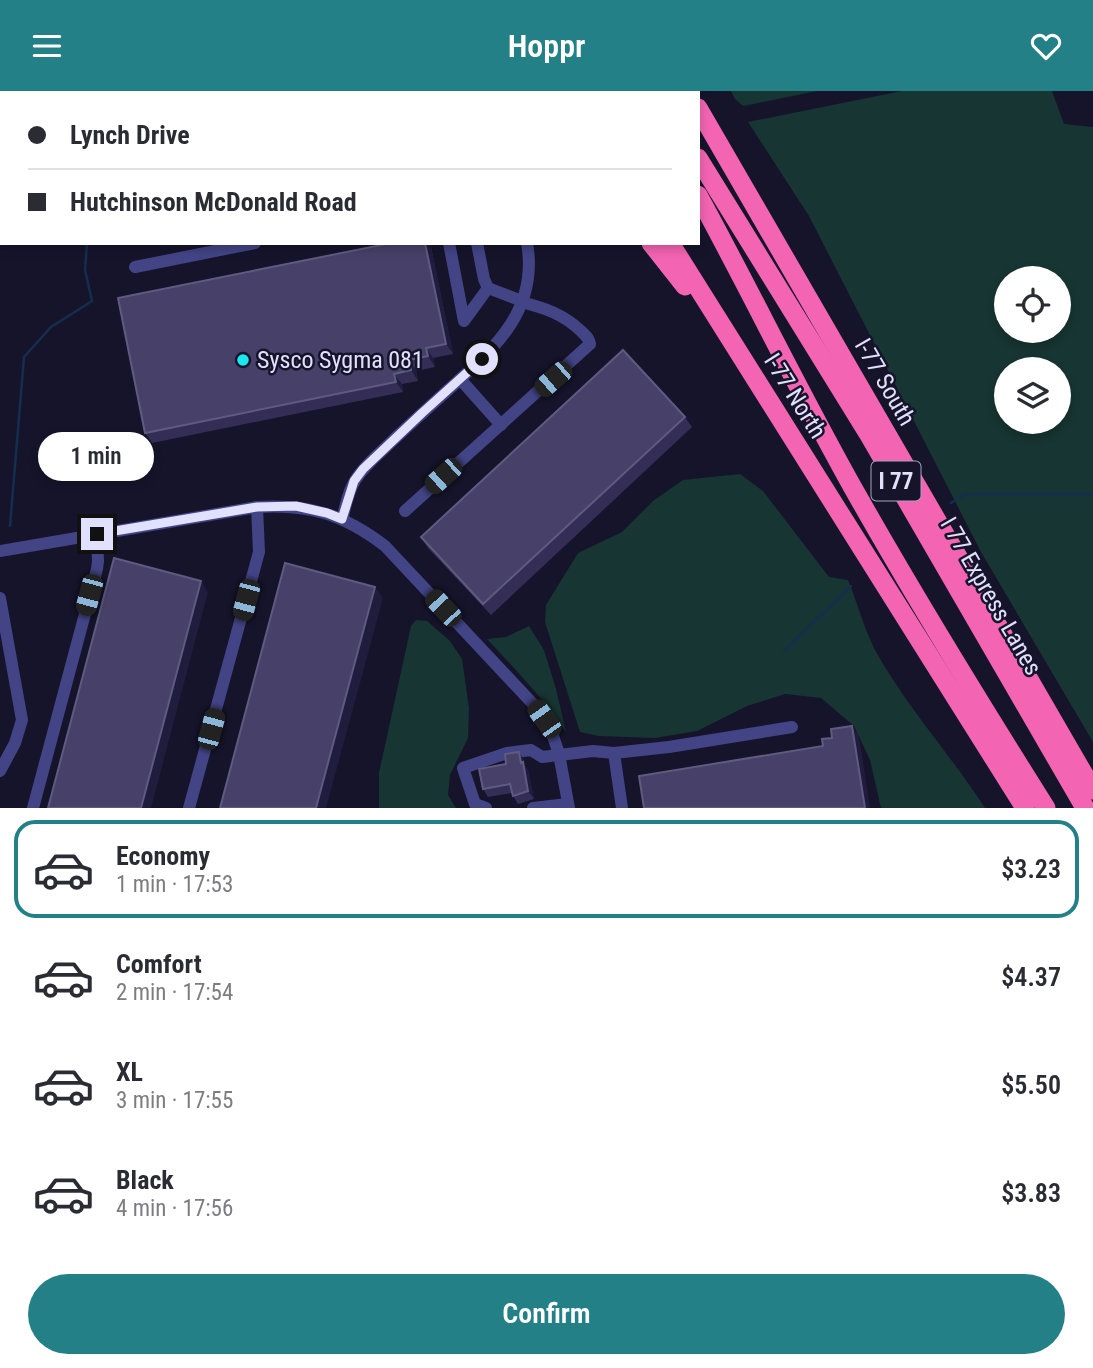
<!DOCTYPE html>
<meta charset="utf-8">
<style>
:root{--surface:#fff;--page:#f2f2f3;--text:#2b2b33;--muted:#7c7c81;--line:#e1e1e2;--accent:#248087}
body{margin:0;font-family:"Roboto Condensed",sans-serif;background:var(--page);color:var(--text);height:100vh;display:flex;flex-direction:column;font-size:26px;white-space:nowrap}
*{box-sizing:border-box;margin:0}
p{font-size:23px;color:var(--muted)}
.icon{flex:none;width:38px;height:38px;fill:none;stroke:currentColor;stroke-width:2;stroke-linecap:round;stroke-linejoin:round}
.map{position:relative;height:717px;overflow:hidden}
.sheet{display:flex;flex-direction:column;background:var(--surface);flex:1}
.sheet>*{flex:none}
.hud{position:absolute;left:0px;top:0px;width:700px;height:154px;box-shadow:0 4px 10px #0003;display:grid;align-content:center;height:154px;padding:0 28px;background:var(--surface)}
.tools{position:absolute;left:994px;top:175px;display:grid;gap:14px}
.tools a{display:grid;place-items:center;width:77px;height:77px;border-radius:50%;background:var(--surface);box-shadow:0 4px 10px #0003;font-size:35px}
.end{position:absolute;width:32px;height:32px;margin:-16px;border:9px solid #e1e0fd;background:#111;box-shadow:0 0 0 4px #111}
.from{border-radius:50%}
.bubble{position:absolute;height:49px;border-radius:24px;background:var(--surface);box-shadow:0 4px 10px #0003;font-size:23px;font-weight:600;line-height:49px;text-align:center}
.car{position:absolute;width:21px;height:42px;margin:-21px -10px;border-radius:9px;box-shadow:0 0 5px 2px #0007;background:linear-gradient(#222 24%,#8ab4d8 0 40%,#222 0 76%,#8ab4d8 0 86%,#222 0)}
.hud b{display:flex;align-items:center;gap:24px;height:66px;font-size:26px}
.hud b+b{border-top:2px solid var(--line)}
.hud i{width:18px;height:18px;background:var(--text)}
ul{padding:12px 0 0;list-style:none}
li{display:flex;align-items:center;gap:21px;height:98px;margin:0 14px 10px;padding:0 14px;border:4px solid transparent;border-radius:21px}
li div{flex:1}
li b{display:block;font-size:26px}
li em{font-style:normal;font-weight:600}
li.selected{border-color:var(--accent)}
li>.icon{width:63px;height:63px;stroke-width:1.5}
.primary-button{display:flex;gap:14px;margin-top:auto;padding:14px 28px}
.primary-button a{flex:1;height:80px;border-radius:42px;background:var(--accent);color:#fff;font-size:28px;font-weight:600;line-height:80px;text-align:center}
header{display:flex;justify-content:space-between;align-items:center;height:91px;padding:0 28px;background:var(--accent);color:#fff;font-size:32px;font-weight:600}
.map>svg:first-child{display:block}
</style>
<header><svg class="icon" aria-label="menu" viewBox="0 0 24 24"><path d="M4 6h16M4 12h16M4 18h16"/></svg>Hoppr<svg class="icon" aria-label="heart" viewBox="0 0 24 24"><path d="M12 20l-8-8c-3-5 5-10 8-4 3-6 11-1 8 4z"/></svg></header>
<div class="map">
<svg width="1093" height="717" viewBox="0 0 1093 717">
<rect width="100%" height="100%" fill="#16142b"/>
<!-- green -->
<g fill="#173532" fill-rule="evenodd">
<path d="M731,0H817L743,15L735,8Z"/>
<path d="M902,0H1052L1064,33L1093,36V651L981,461L809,125L748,31ZM1006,187H1059V240H1006ZM1006,278H1059V331H1006Z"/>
<path d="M740,383L763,400L829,486L848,489C857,511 864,537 875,559C906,615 950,663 985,717H881L870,669L854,635L821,607L785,603L747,615L697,640L655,647L599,645L580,641L545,531L546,514L578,462L622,441L653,410L683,389Z"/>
<path d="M416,529L427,530L450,550L462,568L469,617L468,647L450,684L448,704L456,717H379V682L411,535Z"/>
<path d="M529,535L544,559L556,598L566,641C543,607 515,578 487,548L506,546Z"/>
</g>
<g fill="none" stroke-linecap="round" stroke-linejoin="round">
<!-- stream -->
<g stroke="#142e4f" stroke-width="2.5">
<path d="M160,2V0"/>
<path d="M951,412L965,403H1093"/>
<path d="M10,435L24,266L51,236L92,210L85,179L87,152"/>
<path d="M784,560L851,495"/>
</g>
<!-- minor -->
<g stroke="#424486" stroke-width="12">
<path d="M79,2L80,0"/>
<path d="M0,56L2,57"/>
<path d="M449,152L464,230L488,197"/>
<path d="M477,152L484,188L488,197L522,210"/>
<path d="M135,176L255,152"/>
<path d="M460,288L501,334"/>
<path d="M405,420L590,253C589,247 586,245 581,240C563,223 545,217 521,211"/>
<path d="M342,428C346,415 348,399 356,388C364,375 378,364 389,353C408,335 428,317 448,299C493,259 539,220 527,152"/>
<path d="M0,460L257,416C310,413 343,423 385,455L533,613L553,645L559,663L569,717"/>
<path d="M0,507L22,629L15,652L0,680"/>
<path d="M614,662L669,656L792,636"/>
<path d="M33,717L97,478L98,470L97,444"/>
<path d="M189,717L259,461L257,416"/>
<path d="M486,717L475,713L463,677L507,662L531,659L542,666L593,660L614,662L622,717"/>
<path d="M533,717L568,713"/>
</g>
<!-- highway -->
<g stroke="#f364b2" stroke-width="19">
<path d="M528,0L530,2"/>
<path d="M575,0L576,2"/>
<path d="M631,0L633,2"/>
<path d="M656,0L657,2"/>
<path d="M689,0L690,2"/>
<path d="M698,17L1093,699"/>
<path d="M698,67L869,344L1085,717"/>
<path d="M698,104C752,203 801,305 857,404C917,510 981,614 1046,717"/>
<path d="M651,152L685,195"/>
<path d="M670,152L1025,717"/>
</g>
</g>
<!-- wall -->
<g fill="#342e57">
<path d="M431,156L453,263L433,267L435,276L416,280L418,290L402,293L403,301L152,352L145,342Z"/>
<path d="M685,326L692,336L491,524L428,457L421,446Z"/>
<path d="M524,669L525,675L528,679L534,708L518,713L513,705L512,702L488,706L483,698Z"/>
</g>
<!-- shaded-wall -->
<g fill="#201c3e">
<path d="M44,0H58L57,2H43Z"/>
<path d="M425,152H429L431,156L453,263L446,253Z"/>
<path d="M426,257L433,267L435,276L428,265Z"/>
<path d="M409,269L416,280L418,290L411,279Z"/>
<path d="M394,283L402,293L403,301L396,291Z"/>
<path d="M201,490L208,501L151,717H141Z"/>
<path d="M375,496L383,507L326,717H316Z"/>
<path d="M852,635L859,645L870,717H865Z"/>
<path d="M519,661L524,669L525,675L528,679L534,708L528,700Z"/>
</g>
<!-- building -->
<g fill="#474169" stroke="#5f5a80" stroke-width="2">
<path d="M0,0H44L43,2H2V38L0,37Z"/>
<path d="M213,0H407L408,2H204Z"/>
<path d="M391,152H425L446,253L426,257L428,265L409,269L411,279L394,283L396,291L145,342L118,207Z"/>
<path d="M623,259L685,326L483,513L421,446Z"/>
<path d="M114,467L201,490L141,717H48Z"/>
<path d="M285,472L375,496L316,717H220Z"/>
<path d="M852,635L865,717H644L639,685L823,655L822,648L832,647L831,638Z"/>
<path d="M519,661L521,672L523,671L528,700L513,705L510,693L483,698L479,678L506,673L505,663Z"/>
</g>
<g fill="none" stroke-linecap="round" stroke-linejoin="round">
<!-- route -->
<path stroke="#e1e0fd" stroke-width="9" d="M97,443L257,416L296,415L327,422L342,428L354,390L363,378L422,322L482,268"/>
</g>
<!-- markers -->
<circle fill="#1be7ee" stroke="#16142b" stroke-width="2.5" cx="243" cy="269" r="7"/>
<g text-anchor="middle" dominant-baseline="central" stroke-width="5" stroke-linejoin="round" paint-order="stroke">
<!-- shield labels -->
<rect fill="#16142b" stroke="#a4a3be" stroke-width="2" x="871.5" y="370.5" width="49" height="39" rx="5"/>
<g font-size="23" font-weight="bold" fill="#e1e0fd">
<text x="896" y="390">I 77</text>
</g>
<!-- poi labels -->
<g font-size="24" fill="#e1e0fd" stroke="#16142b" text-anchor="start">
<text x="257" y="269">Sysco Sygma 081</text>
</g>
<!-- street labels -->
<g font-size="24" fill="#e1e0fd" stroke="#16142b">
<text transform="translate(885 291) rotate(60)">I-77 South</text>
<text transform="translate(795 305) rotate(58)">I-77 North</text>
<text transform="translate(991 505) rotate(60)">I 77 Express Lanes</text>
</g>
</g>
</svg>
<div class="tools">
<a><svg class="icon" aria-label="locate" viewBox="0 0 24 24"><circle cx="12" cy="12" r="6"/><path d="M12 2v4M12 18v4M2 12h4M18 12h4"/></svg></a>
<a><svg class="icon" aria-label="layers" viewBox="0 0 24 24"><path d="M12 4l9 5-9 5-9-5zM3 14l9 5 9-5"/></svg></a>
</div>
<i class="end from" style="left:482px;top:268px"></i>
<i class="end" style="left:97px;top:443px"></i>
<div class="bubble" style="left:38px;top:341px;width:116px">1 min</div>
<i class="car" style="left:553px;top:288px;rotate:229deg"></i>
<i class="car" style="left:443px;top:385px;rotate:228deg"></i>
<i class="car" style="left:89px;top:504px;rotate:195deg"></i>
<i class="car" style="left:246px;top:509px;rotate:195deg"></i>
<i class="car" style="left:443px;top:517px;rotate:317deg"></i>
<i class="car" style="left:544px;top:628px;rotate:325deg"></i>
<i class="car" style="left:211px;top:638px;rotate:15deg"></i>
<div class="hud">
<b><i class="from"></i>Lynch Drive</b>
<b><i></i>Hutchinson McDonald Road</b>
</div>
</div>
<section class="sheet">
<ul>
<li class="selected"><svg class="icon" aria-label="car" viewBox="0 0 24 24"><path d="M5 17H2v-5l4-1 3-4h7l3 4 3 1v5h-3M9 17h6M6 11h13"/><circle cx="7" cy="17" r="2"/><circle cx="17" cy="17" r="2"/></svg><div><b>Economy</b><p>1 min · 17:53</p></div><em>$3.23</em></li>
<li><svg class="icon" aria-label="car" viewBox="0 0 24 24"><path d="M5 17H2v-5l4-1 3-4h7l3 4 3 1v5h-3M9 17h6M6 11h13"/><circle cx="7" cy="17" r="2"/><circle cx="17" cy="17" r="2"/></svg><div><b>Comfort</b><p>2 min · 17:54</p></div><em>$4.37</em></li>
<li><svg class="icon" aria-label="car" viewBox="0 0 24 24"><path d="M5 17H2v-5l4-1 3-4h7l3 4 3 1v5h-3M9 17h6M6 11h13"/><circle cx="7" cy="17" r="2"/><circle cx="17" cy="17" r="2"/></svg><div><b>XL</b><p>3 min · 17:55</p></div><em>$5.50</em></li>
<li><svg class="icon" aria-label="car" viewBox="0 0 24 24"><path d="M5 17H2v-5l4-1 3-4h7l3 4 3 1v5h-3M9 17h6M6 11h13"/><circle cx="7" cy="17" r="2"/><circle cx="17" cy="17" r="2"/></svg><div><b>Black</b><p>4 min · 17:56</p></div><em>$3.83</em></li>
</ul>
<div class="primary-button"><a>Confirm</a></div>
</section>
